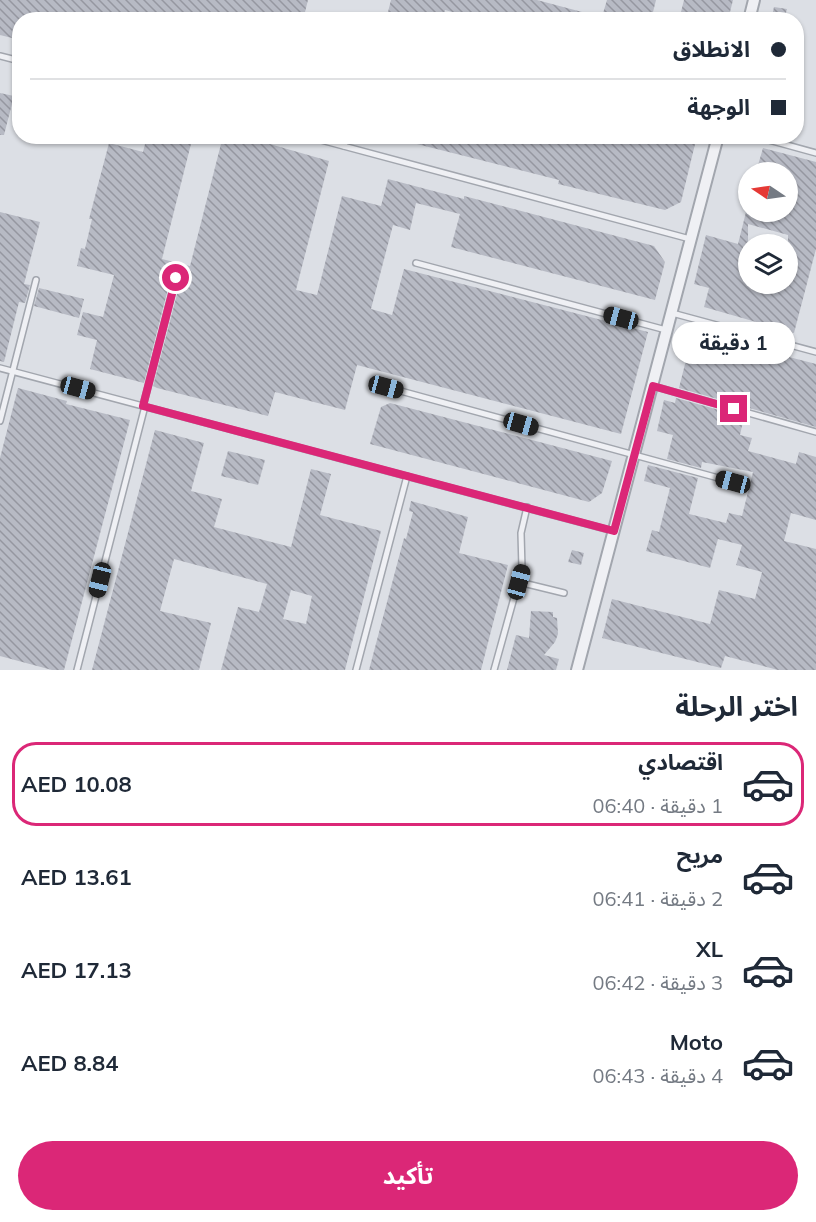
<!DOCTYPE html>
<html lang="ar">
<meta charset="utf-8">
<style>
:root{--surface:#fff;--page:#f2f2f3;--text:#1f2937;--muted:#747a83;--line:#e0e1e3;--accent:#db2777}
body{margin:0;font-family:Mulish,"Noto Sans Arabic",sans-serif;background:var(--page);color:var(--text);direction:rtl;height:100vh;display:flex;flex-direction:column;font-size:22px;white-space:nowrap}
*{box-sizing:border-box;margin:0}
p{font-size:20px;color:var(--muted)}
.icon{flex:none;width:33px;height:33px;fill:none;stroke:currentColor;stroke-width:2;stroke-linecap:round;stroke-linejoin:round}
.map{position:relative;height:670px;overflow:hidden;direction:ltr}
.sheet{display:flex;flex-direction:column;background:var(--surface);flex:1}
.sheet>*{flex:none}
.banner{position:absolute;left:12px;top:12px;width:792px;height:132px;border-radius:24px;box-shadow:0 2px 4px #0004;direction:rtl;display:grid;align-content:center;height:132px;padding:0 18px;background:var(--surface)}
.needle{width:39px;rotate:283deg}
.tools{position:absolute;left:738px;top:162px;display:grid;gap:12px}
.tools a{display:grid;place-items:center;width:60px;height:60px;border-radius:50%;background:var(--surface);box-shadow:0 2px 4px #0004;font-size:30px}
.end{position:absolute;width:27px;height:27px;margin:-14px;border:8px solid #db2777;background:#fff;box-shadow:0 0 0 3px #fff}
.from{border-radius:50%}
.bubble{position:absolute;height:42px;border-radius:21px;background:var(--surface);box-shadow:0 2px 4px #0004;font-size:20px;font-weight:700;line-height:42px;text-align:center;direction:rtl}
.car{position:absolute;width:18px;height:36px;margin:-18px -9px;border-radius:8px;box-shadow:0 0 4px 2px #0007;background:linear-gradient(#222 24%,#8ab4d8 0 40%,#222 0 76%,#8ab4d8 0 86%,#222 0)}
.banner b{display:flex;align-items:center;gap:21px;height:57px;font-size:22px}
.banner b+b{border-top:2px solid var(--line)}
.banner i{width:15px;height:15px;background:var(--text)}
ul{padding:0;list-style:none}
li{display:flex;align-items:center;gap:18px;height:84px;margin:0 12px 9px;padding:0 6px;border:3px solid transparent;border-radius:24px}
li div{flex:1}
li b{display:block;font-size:22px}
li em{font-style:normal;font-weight:700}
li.active{border-color:var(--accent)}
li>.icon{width:54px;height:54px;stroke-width:1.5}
h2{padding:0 18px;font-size:27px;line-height:72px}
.button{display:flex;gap:12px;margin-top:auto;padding:12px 18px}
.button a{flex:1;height:69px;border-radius:36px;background:var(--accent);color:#fff;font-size:24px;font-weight:700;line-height:69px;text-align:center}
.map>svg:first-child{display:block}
</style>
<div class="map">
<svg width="816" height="670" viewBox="0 0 816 670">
<defs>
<pattern id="building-back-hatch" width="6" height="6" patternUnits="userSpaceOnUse" patternTransform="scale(1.5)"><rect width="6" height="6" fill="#b7bac4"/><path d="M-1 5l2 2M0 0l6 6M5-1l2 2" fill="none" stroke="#9597a0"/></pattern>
</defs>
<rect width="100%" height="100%" fill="#dcdfe5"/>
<!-- building -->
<g fill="url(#building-back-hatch)" fill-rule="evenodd">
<path d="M0,0H308L303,20H20V40L0,35Z"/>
<path d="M391,0H537L597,16V20H482L445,10L443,20H386Z"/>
<path d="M607,0H656L651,20H601Z"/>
<path d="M684,0H733L728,20H679Z"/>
<path d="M774,7L787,9L784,20H771Z"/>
<path d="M0,93L14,96L4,135H0Z"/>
<path d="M147,136H193L162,259L190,266L223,136H242L329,161L296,290L317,295L342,196L381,206L388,179L464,199V196L654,246L665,262L655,300L451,247L460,214L416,203L410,230L393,225L371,309L392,315L404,269L648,332L621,434L357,365L345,410L275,392L268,416L157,388L153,386L181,279L180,275L177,273L171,277L144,383L90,369L97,340L77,335L83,312L103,317L114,275L77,266L81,248L85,249L92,219H89L109,143L143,152Z"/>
<path d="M405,136H697L681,202L665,210L558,184L559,180L405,141Z"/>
<path d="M763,148L816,162V249L794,333L704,307L709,288L694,284L706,235L738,244L746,212H788V172H756ZM748,224L788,235V284H748Z"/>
<path d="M0,212L40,222L24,284L30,285L25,303L19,302L4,362L0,361Z"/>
<path d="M39,288L84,299L79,318L34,306Z"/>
<path d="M693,332L816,364V427L679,388Z"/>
<path d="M18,388L67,401L66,404L130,420L64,670H52L0,656V458Z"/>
<path d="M676,398L744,417L740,435L752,438L748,451L796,464L799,452L816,457V520L791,513L784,541L816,549V670H778L725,656L721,668L602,638L612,599L710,624L719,590L755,599L762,572L736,565L742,545L718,539L710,568L646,551L652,530L659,532L670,488L644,481L648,465L698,478L689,514L726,523L729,513L742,516L753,472L702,462L701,468L667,459L673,435L657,431L664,400L675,403Z"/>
<path d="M390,403L612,461L602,493L589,502L370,444L381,407Z"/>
<path d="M155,430L204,443L191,491L222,499L214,527L291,547L311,469L331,474L320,515L381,531L345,670H221L238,607L259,612L267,584L174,559L160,611L211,623L199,670H92ZM291,590L312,596L306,624L283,619Z"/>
<path d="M228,451L265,460L258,485L221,476Z"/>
<path d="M411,501L468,517L459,553L508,565L481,670H369L404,538L406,539L413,512L409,511Z"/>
<path d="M572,550L584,553L581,565L568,562Z"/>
<path d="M531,611L553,612V617L557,618L558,634L555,642L544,655L559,659L556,670H507L516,635L529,638Z"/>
</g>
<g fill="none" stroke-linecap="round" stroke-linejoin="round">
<defs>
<g id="lane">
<path d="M0,56L20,61"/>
<path d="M306,136L690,239"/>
<path d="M754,136L816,153"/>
<path d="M344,146L347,136"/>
<path d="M416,263L666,330"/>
<path d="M672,313L816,352"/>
<path d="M0,368L613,531"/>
<path d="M653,386L816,432"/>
<path d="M386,387L733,482"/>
<path d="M143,406L176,278"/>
<path d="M0,421L36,280"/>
<path d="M519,582L564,593"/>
<path d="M77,670L145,406"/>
<path d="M356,670L407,476"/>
<path d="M494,670L522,569L521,533L527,507"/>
</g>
<g id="street">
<path d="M749,20L754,0"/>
<path d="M577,670L718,136"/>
</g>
</defs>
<!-- lane casing -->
<use href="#lane" stroke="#a2a6ae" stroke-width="8"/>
<!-- street casing -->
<use href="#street" stroke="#a2a6ae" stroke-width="14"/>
<!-- lane -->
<use href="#lane" stroke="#eff0f4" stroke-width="5"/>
<!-- street -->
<use href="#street" stroke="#eff0f4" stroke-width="10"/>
</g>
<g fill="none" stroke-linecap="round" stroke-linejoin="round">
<!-- route -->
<path stroke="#db2777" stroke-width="8" d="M176,278L143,406L614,531L653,386L734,409"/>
</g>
</svg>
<div class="tools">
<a><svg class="needle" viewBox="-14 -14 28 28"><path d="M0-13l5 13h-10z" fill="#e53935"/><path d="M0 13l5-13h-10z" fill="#747a83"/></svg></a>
<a><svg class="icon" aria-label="layers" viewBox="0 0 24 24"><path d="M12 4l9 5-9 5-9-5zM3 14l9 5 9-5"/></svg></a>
</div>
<i class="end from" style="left:176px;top:278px"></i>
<i class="end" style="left:734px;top:409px"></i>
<div class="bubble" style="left:672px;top:322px;width:123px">1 دقيقة</div>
<i class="car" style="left:621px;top:318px;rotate:285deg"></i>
<i class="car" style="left:386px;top:387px;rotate:105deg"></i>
<i class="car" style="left:78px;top:388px;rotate:105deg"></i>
<i class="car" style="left:521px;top:424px;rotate:106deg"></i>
<i class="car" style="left:733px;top:482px;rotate:285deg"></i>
<i class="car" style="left:100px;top:580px;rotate:194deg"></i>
<i class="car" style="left:519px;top:582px;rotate:15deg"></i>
<div class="banner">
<b><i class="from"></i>الانطلاق</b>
<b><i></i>الوجهة</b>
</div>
</div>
<section class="sheet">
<h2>اختر الرحلة</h2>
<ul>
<li class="active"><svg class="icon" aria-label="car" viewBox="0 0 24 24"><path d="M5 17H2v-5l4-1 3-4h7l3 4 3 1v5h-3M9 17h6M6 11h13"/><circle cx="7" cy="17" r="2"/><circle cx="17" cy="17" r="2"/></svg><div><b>اقتصادي</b><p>1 دقيقة · 06:40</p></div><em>AED 10.08</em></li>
<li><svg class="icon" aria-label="car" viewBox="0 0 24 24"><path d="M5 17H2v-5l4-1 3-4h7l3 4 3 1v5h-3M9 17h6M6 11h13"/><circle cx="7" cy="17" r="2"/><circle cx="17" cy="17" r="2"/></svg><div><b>مريح</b><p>2 دقيقة · 06:41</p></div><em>AED 13.61</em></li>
<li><svg class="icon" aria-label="car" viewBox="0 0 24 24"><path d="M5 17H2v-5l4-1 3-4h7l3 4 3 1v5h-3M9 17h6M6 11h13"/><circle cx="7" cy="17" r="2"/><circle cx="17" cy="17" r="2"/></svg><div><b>XL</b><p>3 دقيقة · 06:42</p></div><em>AED 17.13</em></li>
<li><svg class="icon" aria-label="car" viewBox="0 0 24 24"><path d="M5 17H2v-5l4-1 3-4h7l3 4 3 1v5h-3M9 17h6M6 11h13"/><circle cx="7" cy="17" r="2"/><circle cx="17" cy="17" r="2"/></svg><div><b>Moto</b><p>4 دقيقة · 06:43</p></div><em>AED 8.84</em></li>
</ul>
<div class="button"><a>تأكيد</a></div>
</section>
